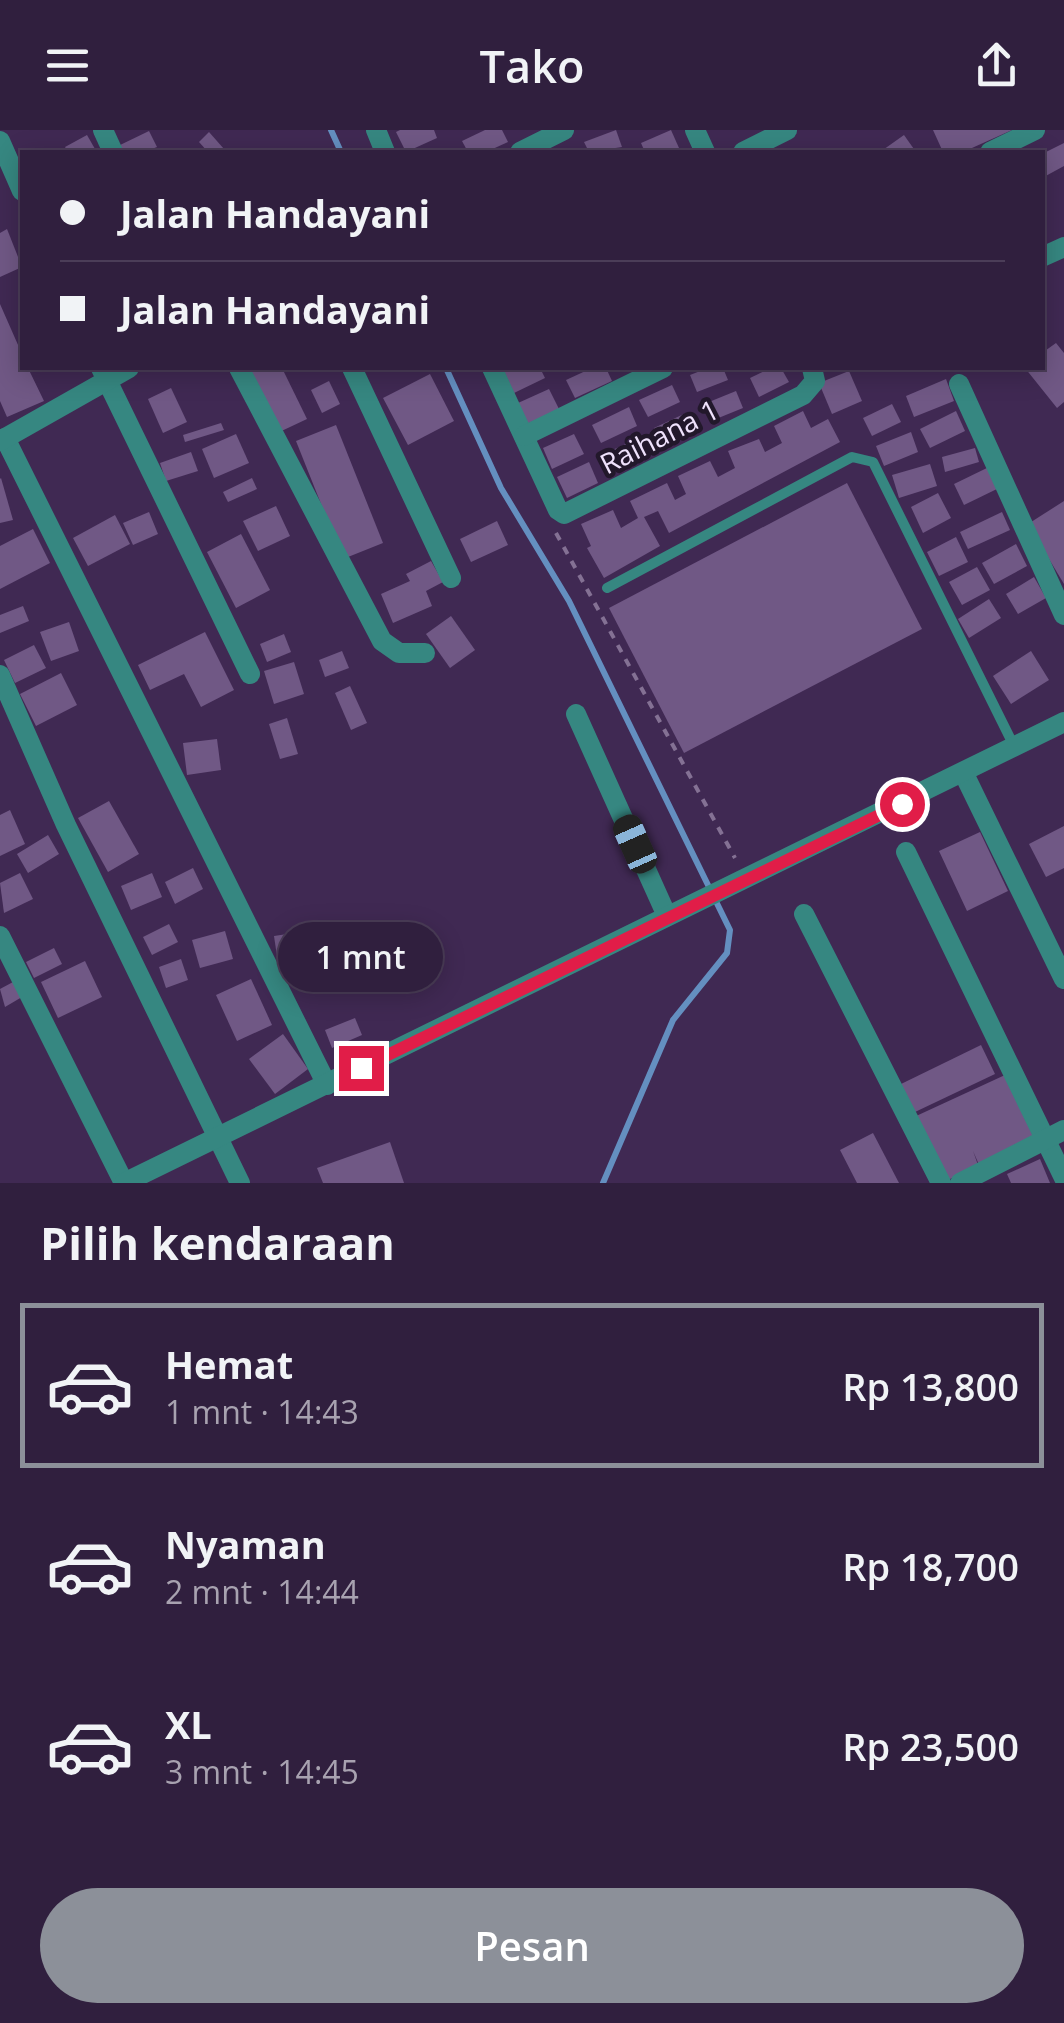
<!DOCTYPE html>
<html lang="id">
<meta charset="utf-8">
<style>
:root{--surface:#301f3e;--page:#382745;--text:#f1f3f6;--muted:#a8a2b0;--line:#4b3d58;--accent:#8c9099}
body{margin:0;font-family:"Open Sans",sans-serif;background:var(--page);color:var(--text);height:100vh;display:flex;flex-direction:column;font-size:38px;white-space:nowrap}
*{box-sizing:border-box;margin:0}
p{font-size:32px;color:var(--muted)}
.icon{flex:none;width:55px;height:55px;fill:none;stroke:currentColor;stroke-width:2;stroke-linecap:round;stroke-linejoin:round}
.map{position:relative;height:1053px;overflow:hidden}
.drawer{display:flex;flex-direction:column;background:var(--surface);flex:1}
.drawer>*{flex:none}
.banner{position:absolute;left:20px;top:20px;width:1025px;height:220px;border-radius:0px;box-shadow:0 5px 25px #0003,0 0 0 2px var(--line);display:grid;align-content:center;height:220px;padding:0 40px;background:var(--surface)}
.end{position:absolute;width:45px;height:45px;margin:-22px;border:12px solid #e11d48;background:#fff;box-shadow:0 0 0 5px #fff}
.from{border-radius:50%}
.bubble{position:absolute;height:70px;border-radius:35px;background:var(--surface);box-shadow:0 5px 25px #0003,0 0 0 2px var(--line);font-size:32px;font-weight:600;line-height:70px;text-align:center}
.car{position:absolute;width:30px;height:60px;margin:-30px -15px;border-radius:12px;box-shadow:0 0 8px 2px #0007;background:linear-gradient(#222 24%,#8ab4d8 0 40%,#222 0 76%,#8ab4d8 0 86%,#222 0)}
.banner b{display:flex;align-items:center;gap:35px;height:95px;font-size:38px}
.banner b+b{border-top:2px solid var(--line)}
.banner i{width:25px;height:25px;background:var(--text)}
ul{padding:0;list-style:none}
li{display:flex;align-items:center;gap:30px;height:165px;margin:0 20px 15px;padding:0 20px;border:5px solid transparent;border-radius:0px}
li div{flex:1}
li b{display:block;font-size:38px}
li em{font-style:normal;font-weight:600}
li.active{border-color:var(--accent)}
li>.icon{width:90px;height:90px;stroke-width:1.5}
h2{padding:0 40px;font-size:45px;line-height:120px}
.cta{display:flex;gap:20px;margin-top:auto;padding:20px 40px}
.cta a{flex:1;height:115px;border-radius:60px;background:var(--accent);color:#fff;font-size:40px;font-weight:600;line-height:115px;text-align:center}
header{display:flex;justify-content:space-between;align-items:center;height:130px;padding:0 40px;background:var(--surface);font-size:45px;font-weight:600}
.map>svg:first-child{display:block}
</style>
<header><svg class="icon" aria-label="menu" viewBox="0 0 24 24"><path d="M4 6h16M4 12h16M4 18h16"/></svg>Tako<svg class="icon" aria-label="share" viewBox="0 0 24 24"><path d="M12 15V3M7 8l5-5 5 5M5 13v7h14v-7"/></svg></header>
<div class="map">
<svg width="1064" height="1053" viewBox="0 0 1064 1053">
<rect width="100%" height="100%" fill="#402953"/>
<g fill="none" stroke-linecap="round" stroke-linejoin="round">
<!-- stream -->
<g stroke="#648fc0" stroke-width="6">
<path d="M331,0L341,22"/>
<path d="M446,238L501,358L569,471L730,800L727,823L673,890L603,1053"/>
</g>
</g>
<!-- building -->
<g fill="#705885">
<path d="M400,0H434L437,8L406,22L396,2Z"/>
<path d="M485,0H502L508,12L486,22H468L462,11Z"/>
<path d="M616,0L622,17L589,22L584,12Z"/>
<path d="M671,0L679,18L645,22L641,13Z"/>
<path d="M933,0H1012L963,22H943Z"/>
<path d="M149,1L157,17L144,22H121L118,16Z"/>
<path d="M209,2L224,19L220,22H208L199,12Z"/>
<path d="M87,5L95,19L68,22L65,17Z"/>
<path d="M904,5L916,22H880Z"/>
<path d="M1064,13V36L1042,48V24Z"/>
<path d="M7,99L22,137L0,147V103Z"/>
<path d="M0,174L22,224V238H28L44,271L7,287L0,271Z"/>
<path d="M1056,213L1064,223V272L1057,278L1025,238H1042V223Z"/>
<path d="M251,238H282L307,289L273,305L242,242Z"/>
<path d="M515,238H540L545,248L514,263L504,242Z"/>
<path d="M592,238H606L612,251L575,268L566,250Z"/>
<path d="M708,238H723L728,250L697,262L690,245Z"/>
<path d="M771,238H781L789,252L759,267L750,248Z"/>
<path d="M849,241L862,271L832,284L819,253Z"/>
<path d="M430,244L454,291L408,315L383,268Z"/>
<path d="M946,249L954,271L914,287L906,266Z"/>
<path d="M329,251L340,274L322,283L311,260Z"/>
<path d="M672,255L680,272L648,287L639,270Z"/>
<path d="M171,258L187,292L163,303L148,269Z"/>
<path d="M549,259L559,279L527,294L518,273Z"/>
<path d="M736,261L743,278L711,291L704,274Z"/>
<path d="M892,274L901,292L872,306L863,288Z"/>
<path d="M629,277L637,296L601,313L592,295Z"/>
<path d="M803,281L811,298L828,289L840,312L669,403L658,381L644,387L660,416L604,448L587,418L591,416L581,394L613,380L621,398L638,388L630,371L667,353L675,370L686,364L678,346L710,331L718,347L735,338L728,321L759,309L765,322L782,313L774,296Z"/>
<path d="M956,281L965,301L930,318L920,299Z"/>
<path d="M686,283L694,301L662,316L654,298Z"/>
<path d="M221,293L224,300L185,312L183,305Z"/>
<path d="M336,295L383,413L343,429L296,311Z"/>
<path d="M911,302L918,322L884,336L876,316Z"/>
<path d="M236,304L249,333L214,348L202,319Z"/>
<path d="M574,304L584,324L552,339L543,318Z"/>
<path d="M643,306L652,324L615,342L606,323Z"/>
<path d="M975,318L979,332L945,342L942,327Z"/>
<path d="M191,322L198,341L166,351L160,333Z"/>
<path d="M589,332L598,353L567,368L557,347Z"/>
<path d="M930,334L937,356L899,368L892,345Z"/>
<path d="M989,337L999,358L964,375L954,354Z"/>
<path d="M1,348L13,390L0,393V349Z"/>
<path d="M252,348L257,359L228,372L223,362Z"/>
<path d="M847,353L922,499L684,623L609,478Z"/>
<path d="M938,363L951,388L923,403L911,377Z"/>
<path d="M1064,371V454L1028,394Z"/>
<path d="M276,376L290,406L258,421L243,391Z"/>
<path d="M149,382L158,404L133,415L123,393Z"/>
<path d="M1002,382L1010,400L968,419L960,402Z"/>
<path d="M115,385L130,414L88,436L73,408Z"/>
<path d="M497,391L508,415L471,432L460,409Z"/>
<path d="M33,399L50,433L0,459V416Z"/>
<path d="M241,404L270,460L236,478L207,422Z"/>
<path d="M956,407L968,432L939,446L927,422Z"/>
<path d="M1016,414L1027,436L994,454L982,433Z"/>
<path d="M431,431L443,452L426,461L432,476L393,493L381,464L410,451L406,444Z"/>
<path d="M977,437L990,460L962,475L949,452Z"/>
<path d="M1034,447L1046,468L1018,484L1006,464Z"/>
<path d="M989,469L1001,488L969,508L958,489Z"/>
<path d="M23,476L29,491L0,503V485Z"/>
<path d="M451,486L475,520L450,538L426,504Z"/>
<path d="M69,492L79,521L51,531L40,502Z"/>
<path d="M205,502L234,560L201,577L184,544L150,560L138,535Z"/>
<path d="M284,504L291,522L267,532L260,514Z"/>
<path d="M34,515L46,538L15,553L4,530Z"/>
<path d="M342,521L349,538L325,547L319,530Z"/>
<path d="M1031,521L1049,550L1011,574L993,546Z"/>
<path d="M294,532L304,564L274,574L264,541Z"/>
<path d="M61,543L77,575L36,596L20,564Z"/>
<path d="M350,556L367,593L351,600L335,563Z"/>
<path d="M287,588L298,624L280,629L269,594Z"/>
<path d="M217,609L221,640L187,645L183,613Z"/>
<path d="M109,671L139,724L108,742L78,688Z"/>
<path d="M10,680L25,714L0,726V685Z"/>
<path d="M1064,696V738L1046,747L1029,714Z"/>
<path d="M980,702L1008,761L967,781L939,721Z"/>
<path d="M48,705L59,724L28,743L17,724Z"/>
<path d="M193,738L203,759L175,774L165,752Z"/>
<path d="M20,743L33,769L4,783L0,753Z"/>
<path d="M152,743L162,767L131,780L121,756Z"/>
<path d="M169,794L178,812L152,825L143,807Z"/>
<path d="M225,801L233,829L200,838L192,810Z"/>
<path d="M307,801L311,828L278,833L274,806Z"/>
<path d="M54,818L62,834L34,848L26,832Z"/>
<path d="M181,829L188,850L166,858L159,837Z"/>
<path d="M85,831L102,867L58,888L41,852Z"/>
<path d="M251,849L272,895L237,911L216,865Z"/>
<path d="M13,852L22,867L5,877L0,859Z"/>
<path d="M355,888L362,905L332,918L325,900Z"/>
<path d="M283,904L308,939L275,964L249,929Z"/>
<path d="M981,915L995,944L915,982L901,954Z"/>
<path d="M1005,945L1035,1010L980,1037L973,1021L978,1035L944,1052L914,987Z"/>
<path d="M873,1003L899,1053H857L840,1020Z"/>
<path d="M390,1012L404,1053H323L317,1038Z"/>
<path d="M1040,1029L1050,1053H1011L1007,1044Z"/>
</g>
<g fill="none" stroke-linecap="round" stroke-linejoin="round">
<!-- path -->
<path stroke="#847194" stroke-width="4" stroke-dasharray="8 8" stroke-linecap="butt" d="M556,403L735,728"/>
<!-- lane -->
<path stroke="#368781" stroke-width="10" d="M607,458L852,327L873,332L1014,616"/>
<!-- street -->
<g stroke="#368781" stroke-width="20">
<path d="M103,0L113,22"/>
<path d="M376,0L385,22"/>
<path d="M695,0L705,22"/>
<path d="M0,11L22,61"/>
<path d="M520,22L564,0"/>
<path d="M743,22L787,0"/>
<path d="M990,22L1035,0"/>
<path d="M1042,127L1064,117"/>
<path d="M101,238L250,544"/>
<path d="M239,238L382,511L399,523H425"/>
<path d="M352,238L451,448"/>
<path d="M492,238L558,380L564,384L803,265L815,251L812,238"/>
<path d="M959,254L1064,485"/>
<path d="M524,306L663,238"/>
<path d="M5,308L327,955"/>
<path d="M0,311L129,238"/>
<path d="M0,545L66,695L240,1053"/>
<path d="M576,584L667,786"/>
<path d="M964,644L1064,849"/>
<path d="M906,722L1064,1048"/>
<path d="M804,784L941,1053"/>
<path d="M0,806L124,1053"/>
<path d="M124,1053L1064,592"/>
<path d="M960,1053L1064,1000"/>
</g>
</g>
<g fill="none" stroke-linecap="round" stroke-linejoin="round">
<!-- route -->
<path stroke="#e11d48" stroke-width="12" d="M361,938L902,674"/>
</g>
<g text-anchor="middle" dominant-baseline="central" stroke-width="9" stroke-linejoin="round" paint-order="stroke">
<!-- street labels -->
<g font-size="28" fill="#efe2fc" stroke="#22182b">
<text transform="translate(659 306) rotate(-27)">Raihana 1</text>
</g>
</g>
</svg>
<i class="end from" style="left:902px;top:674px"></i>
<i class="end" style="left:361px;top:938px"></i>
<div class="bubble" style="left:278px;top:792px;width:165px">1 mnt</div>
<i class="car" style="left:635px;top:714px;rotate:336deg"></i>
<div class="banner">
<b><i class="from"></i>Jalan Handayani</b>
<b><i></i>Jalan Handayani</b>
</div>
</div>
<section class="drawer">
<h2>Pilih kendaraan</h2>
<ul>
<li class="active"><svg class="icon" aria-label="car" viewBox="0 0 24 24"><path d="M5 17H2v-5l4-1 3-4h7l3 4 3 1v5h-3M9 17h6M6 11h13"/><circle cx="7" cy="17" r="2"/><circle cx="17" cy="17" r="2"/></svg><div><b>Hemat</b><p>1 mnt · 14:43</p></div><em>Rp 13,800</em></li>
<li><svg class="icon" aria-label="car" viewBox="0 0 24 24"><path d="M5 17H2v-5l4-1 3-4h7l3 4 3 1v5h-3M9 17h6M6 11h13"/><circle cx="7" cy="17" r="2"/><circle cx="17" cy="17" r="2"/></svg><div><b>Nyaman</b><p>2 mnt · 14:44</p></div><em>Rp 18,700</em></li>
<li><svg class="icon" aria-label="car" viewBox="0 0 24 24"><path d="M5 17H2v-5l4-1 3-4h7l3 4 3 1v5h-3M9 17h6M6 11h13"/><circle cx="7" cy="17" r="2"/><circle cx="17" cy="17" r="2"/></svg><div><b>XL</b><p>3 mnt · 14:45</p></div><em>Rp 23,500</em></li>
</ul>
<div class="cta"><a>Pesan</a></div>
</section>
